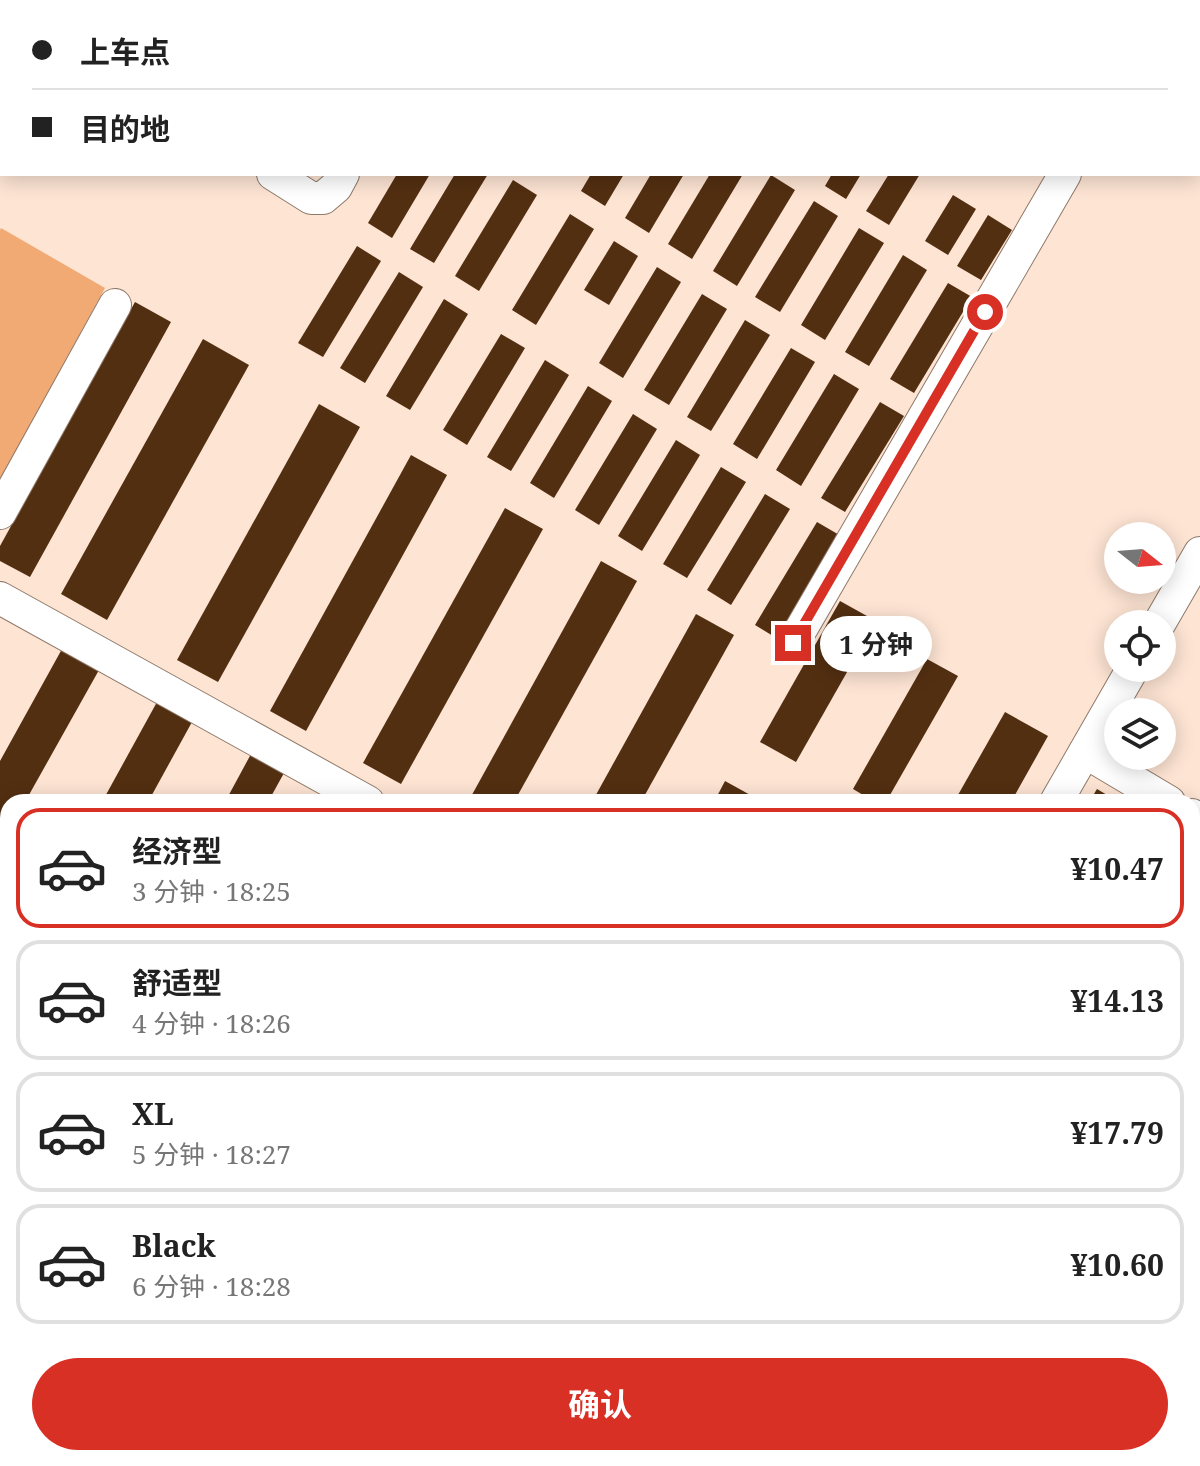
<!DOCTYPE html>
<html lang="zh">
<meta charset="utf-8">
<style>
:root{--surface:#fff;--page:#f6f6f6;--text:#222;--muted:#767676;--line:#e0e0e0;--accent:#d93025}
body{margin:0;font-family:"Noto Serif","Noto Sans SC",serif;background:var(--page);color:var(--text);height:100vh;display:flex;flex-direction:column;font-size:30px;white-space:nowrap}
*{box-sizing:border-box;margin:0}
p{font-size:26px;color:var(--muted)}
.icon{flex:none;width:44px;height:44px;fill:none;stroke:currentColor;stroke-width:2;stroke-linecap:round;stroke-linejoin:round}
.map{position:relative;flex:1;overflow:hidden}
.drawer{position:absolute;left:0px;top:794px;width:1200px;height:672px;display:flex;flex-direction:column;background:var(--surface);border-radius:24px 24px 0 0;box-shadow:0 4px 20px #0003}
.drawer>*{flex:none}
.banner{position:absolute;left:0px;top:0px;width:1200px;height:176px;box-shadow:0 4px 20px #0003;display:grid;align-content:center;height:176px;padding:0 32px;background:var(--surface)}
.needle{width:52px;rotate:107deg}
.tools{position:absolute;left:1104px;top:522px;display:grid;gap:16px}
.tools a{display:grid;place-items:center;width:72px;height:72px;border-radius:50%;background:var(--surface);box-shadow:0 4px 20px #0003;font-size:40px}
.end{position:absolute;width:36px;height:36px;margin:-18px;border:10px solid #d93025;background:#fff;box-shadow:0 0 0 4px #fff}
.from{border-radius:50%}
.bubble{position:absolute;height:56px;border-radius:28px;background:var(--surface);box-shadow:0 4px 20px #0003;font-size:26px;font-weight:700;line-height:56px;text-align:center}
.banner b{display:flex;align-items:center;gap:28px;height:76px;font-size:30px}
.banner b+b{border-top:2px solid var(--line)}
.banner i{width:20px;height:20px;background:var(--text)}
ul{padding:14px 0 0;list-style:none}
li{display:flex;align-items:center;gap:24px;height:120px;margin:0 16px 12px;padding:0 16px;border:4px solid var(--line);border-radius:24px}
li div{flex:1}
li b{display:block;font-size:30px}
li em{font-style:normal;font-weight:700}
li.active{border-color:var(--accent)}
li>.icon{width:72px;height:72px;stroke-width:1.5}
.cta{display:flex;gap:16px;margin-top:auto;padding:16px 32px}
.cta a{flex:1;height:92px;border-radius:48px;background:var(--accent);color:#fff;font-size:32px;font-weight:700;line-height:92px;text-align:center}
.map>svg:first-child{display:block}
</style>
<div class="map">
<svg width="1200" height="1466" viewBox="0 0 1200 1466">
<rect width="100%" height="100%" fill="#fde4d3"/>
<!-- green -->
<path fill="#f1aa74" d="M1,228L105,288L0,479V230Z"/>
<!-- building -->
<g fill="#532f11">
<path d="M397,174H430L392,238L368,223Z"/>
<path d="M455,174H488L434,263L410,249Z"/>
<path d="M591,174H624L605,206L581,191Z"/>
<path d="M651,174H684L649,233L625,218Z"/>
<path d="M710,174H743L692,259L668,244Z"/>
<path d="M832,174H861L846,199L825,186Z"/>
<path d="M889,174H920L889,225L866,211Z"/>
<path d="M771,175L795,190L737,286L713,271Z"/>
<path d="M513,180L537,195L479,291L455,276Z"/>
<path d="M953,195L976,209L948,255L925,241Z"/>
<path d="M814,201L838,216L780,312L755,297Z"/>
<path d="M570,214L594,229L536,325L512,310Z"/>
<path d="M988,215L1012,230L981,280L957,266Z"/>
<path d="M859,228L884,243L825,340L801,325Z"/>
<path d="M614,241L638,256L609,305L584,290Z"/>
<path d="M357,246L381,261L323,357L298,343Z"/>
<path d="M903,255L927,270L869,366L845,352Z"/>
<path d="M657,267L681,282L623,378L599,363Z"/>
<path d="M399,272L423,287L365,383L340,368Z"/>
<path d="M948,283L972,297L914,393L890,379Z"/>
<path d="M702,294L727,309L669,405L644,390Z"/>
<path d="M444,299L468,314L410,410L386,396Z"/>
<path d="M135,302L171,322L30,577L0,561V546Z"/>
<path d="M745,320L770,335L711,431L687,417Z"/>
<path d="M501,334L525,348L467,445L443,430Z"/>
<path d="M203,339L249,365L107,620L61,594Z"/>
<path d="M791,348L815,362L757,459L733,444Z"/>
<path d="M545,360L569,375L511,471L487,457Z"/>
<path d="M834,374L859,389L801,486L776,470Z"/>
<path d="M588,386L612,401L554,498L530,483Z"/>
<path d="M880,402L904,416L845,512L821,498Z"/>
<path d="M319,404L360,427L218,682L177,660Z"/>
<path d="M633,414L657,429L599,525L575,510Z"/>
<path d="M676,440L700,455L642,551L618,536Z"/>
<path d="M411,455L447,475L306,731L270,711Z"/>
<path d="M721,467L746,482L687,578L663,564Z"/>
<path d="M765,494L790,509L731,605L707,590Z"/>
<path d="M505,508L543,529L401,784L363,763Z"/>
<path d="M817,522L841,536L778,639L755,625Z"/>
<path d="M601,561L637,581L514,802H468Z"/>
<path d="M840,601L876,621L796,762L760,742Z"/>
<path d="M696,614L734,635L641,802H592Z"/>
<path d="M62,649L99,670L25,802H8V833L0,847V761Z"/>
<path d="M927,659L958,676L886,802H875L853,789Z"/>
<path d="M157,702L192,722L148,802H102Z"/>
<path d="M1005,712L1048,736L1011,802H954Z"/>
<path d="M251,754L284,773L268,802H225Z"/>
<path d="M725,781L763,802H714Z"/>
<path d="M1097,789L1119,802H1089Z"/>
<path d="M1192,842L1200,846V887L1192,900Z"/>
<path d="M1200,1016V1053L1192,1049V1029Z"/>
</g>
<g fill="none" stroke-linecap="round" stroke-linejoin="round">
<defs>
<g id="minor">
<path d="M47,2L48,0"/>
<path d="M430,2L431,0"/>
<path d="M1165,2L1166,0"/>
<path d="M0,98L2,94"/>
<path d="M273,174L311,198H323L336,187L343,174"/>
<path d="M0,513L115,305"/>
<path d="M0,598L368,802"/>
<path d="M1159,624L1200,553"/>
<path d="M793,643L1065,174"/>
<path d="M1085,752L1169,802"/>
<path d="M1056,802L1133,668"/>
<path d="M1192,815L1200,820"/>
<path d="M1141,1458L1159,1466"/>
<path d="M683,1466L688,1458"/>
</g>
</defs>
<!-- minor casing -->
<use href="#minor" stroke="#8f796a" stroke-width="34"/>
<!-- minor -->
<use href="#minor" stroke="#fff" stroke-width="32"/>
</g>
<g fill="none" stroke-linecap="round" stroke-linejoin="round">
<!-- route -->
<path stroke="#d93025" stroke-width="10" d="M793,643L985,312"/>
</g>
</svg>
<div class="tools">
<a><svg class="needle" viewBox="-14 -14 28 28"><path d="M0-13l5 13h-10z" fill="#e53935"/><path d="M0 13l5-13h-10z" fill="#767676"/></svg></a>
<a><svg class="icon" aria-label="locate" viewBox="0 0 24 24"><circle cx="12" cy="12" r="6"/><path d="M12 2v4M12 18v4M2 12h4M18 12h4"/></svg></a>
<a><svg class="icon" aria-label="layers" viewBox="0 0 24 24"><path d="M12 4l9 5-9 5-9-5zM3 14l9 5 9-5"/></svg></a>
</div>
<i class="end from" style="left:985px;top:312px"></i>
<i class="end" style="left:793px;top:643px"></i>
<div class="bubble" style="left:820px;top:616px;width:112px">1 分钟</div>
<div class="banner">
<b><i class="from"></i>上车点</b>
<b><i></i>目的地</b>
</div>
<section class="drawer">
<ul>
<li class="active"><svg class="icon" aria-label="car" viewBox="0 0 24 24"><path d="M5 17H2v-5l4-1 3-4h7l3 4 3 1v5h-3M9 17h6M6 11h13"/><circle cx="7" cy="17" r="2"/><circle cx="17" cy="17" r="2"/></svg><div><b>经济型</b><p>3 分钟 · 18:25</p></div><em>¥10.47</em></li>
<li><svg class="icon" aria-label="car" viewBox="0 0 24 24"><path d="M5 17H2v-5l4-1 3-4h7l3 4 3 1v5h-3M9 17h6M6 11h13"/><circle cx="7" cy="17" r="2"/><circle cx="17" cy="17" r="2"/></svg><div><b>舒适型</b><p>4 分钟 · 18:26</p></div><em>¥14.13</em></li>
<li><svg class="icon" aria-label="car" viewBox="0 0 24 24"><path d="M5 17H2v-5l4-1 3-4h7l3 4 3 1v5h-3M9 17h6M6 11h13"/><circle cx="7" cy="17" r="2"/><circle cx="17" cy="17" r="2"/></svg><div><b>XL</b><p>5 分钟 · 18:27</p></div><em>¥17.79</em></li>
<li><svg class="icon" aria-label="car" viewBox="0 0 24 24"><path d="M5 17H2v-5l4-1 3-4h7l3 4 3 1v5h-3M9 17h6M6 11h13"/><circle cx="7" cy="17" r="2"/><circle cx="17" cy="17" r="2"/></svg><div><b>Black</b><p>6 分钟 · 18:28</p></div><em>¥10.60</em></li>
</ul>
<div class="cta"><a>确认</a></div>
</section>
</div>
